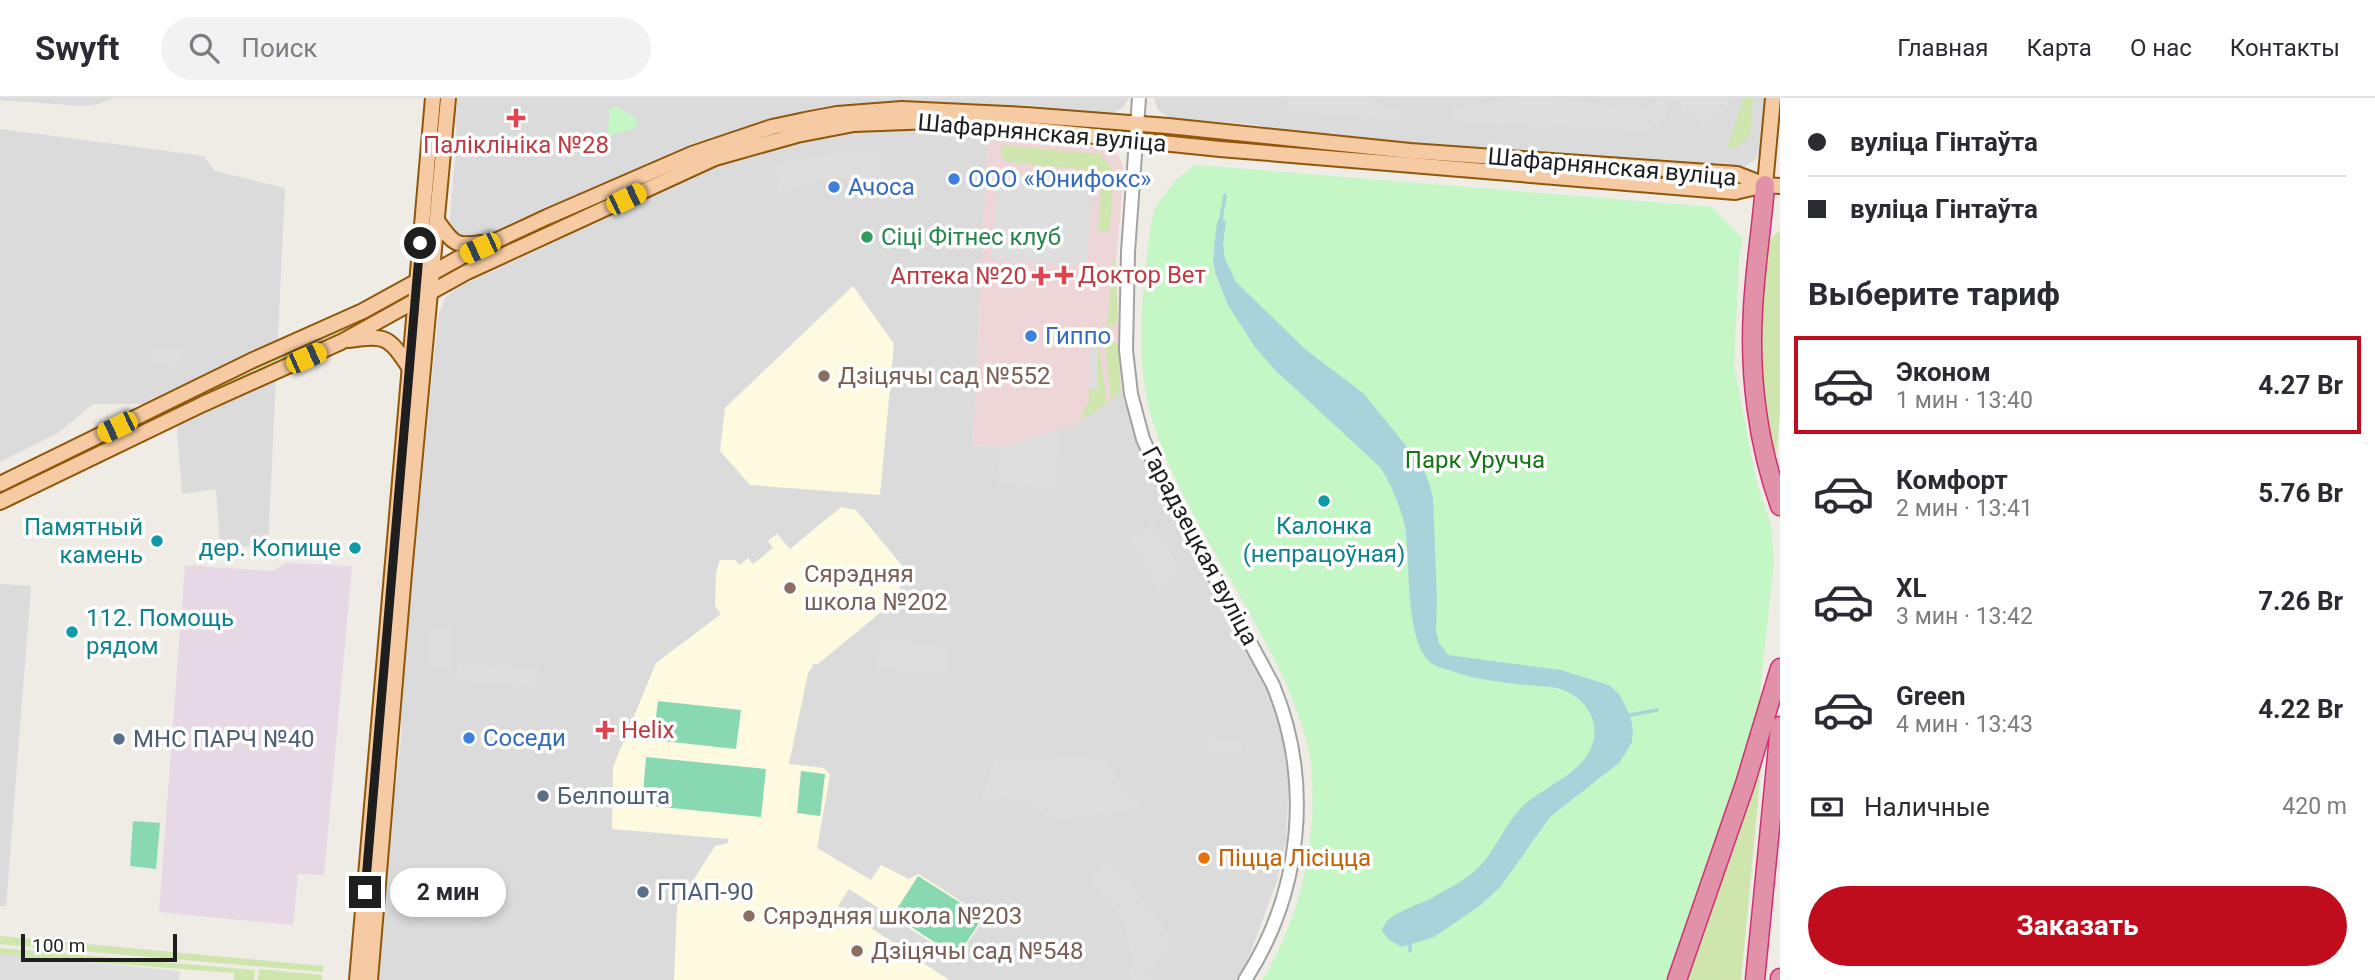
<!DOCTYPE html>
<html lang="ru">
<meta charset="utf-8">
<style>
:root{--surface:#fff;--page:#f2f2f3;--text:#2b2b33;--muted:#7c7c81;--line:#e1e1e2;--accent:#c00d1d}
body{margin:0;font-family:Roboto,sans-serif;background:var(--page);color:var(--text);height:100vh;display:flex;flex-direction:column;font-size:26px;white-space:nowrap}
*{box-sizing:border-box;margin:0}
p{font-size:23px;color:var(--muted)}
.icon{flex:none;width:38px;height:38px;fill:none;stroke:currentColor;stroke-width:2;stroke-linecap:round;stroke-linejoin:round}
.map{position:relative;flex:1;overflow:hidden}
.details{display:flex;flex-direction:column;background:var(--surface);width:595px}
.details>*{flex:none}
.hud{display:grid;align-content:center;height:154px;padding:0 28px;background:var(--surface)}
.scale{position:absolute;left:21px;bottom:18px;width:156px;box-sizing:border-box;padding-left:7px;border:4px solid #1e1e1e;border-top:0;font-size:19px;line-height:24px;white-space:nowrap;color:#1e1e1e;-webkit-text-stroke:5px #fff;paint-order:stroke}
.end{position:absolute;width:32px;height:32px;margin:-16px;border:9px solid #1e1e1e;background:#fff;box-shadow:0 0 0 4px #fff}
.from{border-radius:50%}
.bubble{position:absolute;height:49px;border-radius:24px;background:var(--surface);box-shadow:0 4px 10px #0003;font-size:23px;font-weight:700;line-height:49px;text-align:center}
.car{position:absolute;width:21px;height:42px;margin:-21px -10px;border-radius:9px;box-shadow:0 0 5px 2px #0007;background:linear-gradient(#f5c518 24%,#345 0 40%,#f5c518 0 76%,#345 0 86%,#f5c518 0)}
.hud b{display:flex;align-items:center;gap:24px;height:66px;font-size:26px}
.hud b+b{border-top:2px solid var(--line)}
.hud i{width:18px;height:18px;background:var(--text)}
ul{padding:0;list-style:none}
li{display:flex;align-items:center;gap:21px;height:98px;margin:0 14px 10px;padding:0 14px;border:4px solid transparent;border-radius:0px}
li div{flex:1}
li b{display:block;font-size:26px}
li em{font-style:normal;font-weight:700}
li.active{border-color:var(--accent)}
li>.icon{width:63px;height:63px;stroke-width:1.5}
h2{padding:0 28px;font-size:32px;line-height:84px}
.pay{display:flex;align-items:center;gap:18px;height:77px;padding:0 28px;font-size:26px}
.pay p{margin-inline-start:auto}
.cta{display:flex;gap:14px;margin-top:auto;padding:14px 28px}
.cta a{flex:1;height:80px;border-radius:42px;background:var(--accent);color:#fff;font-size:28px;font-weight:700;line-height:80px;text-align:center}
header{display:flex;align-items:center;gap:42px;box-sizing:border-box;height:98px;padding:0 35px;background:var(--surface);border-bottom:2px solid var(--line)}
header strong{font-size:33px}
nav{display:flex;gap:38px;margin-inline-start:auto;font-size:24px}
.search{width:490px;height:63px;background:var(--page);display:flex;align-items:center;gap:18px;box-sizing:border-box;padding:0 24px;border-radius:38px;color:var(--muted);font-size:26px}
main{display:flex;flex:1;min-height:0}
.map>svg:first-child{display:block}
</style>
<header>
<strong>Swyft</strong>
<div class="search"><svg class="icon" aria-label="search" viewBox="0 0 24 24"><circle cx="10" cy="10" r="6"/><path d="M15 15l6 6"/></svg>Поиск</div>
<nav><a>Главная</a><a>Карта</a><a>О нас</a><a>Контакты</a></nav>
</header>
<main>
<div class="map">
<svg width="1780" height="882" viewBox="0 0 1780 882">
<rect width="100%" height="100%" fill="#efebe5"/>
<!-- residential -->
<g fill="#dcdbdc">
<path d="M0,0H114L98,6L83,8L0,2Z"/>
<path d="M455,0H1129L1122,11L1112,15L1024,7L989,9L918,5L854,7L774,23L691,46L481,141L464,145L449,129L457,37L454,18Z"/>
<path d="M1154,0H1765L1760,53L1755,62L1743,69L1633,61L1596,63L1292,36L1258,27L1170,20L1158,12Z"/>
<path d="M917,27L988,35L973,347L1001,349L1062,331L1085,321L1111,303L1121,293V287L1123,300L1154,377L1279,615L1289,685L1286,742L1277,783L1246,867L1236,882H376L390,715L397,680L402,629L399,608L438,219L445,200L458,189L555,144L580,126L749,52L849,31Z"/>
<path d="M0,31L204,58L215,73L285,90L268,449L220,448L216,391L182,396L175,306H93L58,335L0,364Z"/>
<path d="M0,486L31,488L6,808H0Z"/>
</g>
<!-- commercial -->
<path fill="#eed5d7" d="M988,35L1007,40L1107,50L1119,58L1124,72L1116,164L1121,293L1111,303L1085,321L1062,331L1001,349L973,347Z"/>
<!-- industrial -->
<path fill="#e7d8e6" d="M286,465L352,468L324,777L298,776L293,827L159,814L185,467L272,473Z"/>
<!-- education -->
<g fill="#fdfae0">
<path d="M853,188L894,246L880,397L750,387L720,353L725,310Z"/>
<path d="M841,409L856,412L904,470L898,500L818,566H813L812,570L808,575L789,666L824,670L830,677L817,750L871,782L881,767L909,781L919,776L985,819L957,861L849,791L838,808L949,882H674L677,808L715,748L728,745L729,741L612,731L613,669L656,565L721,516L715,508L716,475L720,462H735L740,467L748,460L753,466L773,450L768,443L777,436L790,451Z"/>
</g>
<!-- grass -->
<g fill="#cee6ae">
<path d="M1744,0H1753L1750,37L1736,50L1727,49Z"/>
<path d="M1001,47L1100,56L1114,74L1109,134L1098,133L1101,88L1095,76L1082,71L1007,64L1002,59Z"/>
<path d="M1780,132V312L1775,373L1760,294L1759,252L1769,142Z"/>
<path d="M1115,162L1118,223L1107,231L1113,163Z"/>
<path d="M401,198L402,204L44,378L42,373Z"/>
<path d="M1100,236L1099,250L1107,305L1085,321L1082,314L1088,307L1090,291H1098L1097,250H1089L1093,239Z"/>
<path d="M1104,237H1110L1118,247L1121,293L1111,303Z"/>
<path d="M1764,641L1741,882H1681Z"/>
<path d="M0,838L323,868V874L0,846Z"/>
<path d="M0,850L255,872L254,882H234V875L0,857Z"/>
<path d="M259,871L322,877V882H258Z"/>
</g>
<!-- park -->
<g fill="#c5f6c5">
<path d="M616,8L637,21L636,30L607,38L610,10Z"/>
<path d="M1197,67L1712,109L1743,141L1739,160L1734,269L1757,386L1771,427L1774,464L1760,592L1761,612L1672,882H1262C1298,825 1316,751 1312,684C1311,674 1312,663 1309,653C1297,602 1273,557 1248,512C1207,438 1147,352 1142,265C1140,227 1143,187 1148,149C1150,139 1150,127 1153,117C1157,102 1182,72 1197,67Z"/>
</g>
<!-- pitch -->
<g fill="#88d9b2">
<path d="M658,603L741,612L736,651L653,642Z"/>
<path d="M646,659L766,671L761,719L642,707Z"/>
<path d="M801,673L825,676L820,718L797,715Z"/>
<path d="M133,723L160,725L156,771L130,768Z"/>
<path d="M918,778L983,819L957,859L893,817Z"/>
</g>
<!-- parking -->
<g fill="#dedede">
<path d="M1286,0H1373L1385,10L1402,11L1399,23L1286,14Z"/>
<path d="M1517,0H1555L1613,7L1648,9L1656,0H1732L1730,7L1722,14L1715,16L1708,28L1681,13L1682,7L1674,2L1662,12L1667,20L1643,34L1608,31L1451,24V10Z"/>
<path d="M882,52V77L820,83L780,94L774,68L827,55Z"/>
<path d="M998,73L1080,79L1090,85L1092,93L1087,168L991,161Z"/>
<path d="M153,249L183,250V268L152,267Z"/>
<path d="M1089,250H1098V291H1090Z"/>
<path d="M1062,331L1055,392L997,385L1001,349Z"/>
<path d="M1153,426L1184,479L1157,491L1127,440Z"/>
<path d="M430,529L454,531L451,570L427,568Z"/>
<path d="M879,541L949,549L946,577L876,569Z"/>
<path d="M458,564L539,571L537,590L456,583Z"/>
<path d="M1206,640L1241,642V653L1206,652Z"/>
<path d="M1055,657L1102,661L1142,711L1055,723L1024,702L982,700L996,660L1054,661Z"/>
<path d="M1112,763L1177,847L1145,872L1153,882H1129L1132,857L1124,823L1090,780Z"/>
<path d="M0,856L180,873L179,882H0Z"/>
</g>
<!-- water -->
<path fill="#a8d3da" d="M1219,121L1226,123L1223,147L1225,161L1236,184L1305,251L1363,295L1422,367L1430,388L1433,400L1437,501L1436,533L1439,545L1448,557L1560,572L1609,587L1619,596L1630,617L1633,631L1632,644L1620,664L1550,719L1501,788L1481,807L1434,839L1402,849L1389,842L1382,833C1385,814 1422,807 1437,797C1450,789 1466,782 1477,771C1496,753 1504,726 1524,707C1543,690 1571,680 1586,659C1606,630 1589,599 1557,590C1547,588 1535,588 1525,587C1498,584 1473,581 1448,572C1441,570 1434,568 1429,563C1404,537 1411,462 1405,429C1401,408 1391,388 1381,370L1275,272L1255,249L1228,207L1216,177L1213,162L1217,124Z"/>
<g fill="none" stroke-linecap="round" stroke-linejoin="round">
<!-- stream -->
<g stroke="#a8d3da" stroke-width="3.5">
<path d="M1221,121L1225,97"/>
<path d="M1625,618L1657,612"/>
<path d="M1410,846V853"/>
</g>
<defs>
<path id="minor" d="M1139,0L1128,154L1126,252L1131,296L1143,341L1159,376L1273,587C1313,683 1302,794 1245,882"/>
<g id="major">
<path d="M1765,87L1773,0"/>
<path d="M438,124C453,145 455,149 481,145"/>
<path d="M349,242C386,237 388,238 409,269"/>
<path d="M0,386L251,263L363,213L461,159L547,119L692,56L772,29L805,22L837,16L902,11L1026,17L1168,28L1410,53L1737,76L1765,87L1780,88"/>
<path d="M0,404L203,306L341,244L467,174L715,60L797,37L854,26L933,23L969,25L1220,51L1735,94L1765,87"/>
<path d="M357,882L433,0"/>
<path d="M370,882L404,475L448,0"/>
</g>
<g id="highway">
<path d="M1765,87C1762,128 1755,170 1753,211C1749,277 1758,346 1780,408"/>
<path d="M1677,882L1745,686L1780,570"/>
<path d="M1755,882L1780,628"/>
<path d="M1780,882V880"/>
</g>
</defs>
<!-- minor casing -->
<use href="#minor" stroke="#a2a2a2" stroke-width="16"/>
<!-- major casing -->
<use href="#major" stroke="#905709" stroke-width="18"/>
<!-- highway casing -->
<use href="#highway" stroke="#d02f74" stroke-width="21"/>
<!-- minor -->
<use href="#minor" stroke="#fff" stroke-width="12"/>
<!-- major -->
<use href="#major" stroke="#f6cba3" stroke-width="14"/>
<!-- highway -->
<use href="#highway" stroke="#e192a8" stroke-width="18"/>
</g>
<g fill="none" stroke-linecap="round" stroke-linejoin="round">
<!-- route -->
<path stroke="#1e1e1e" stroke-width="9" d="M365,794L420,145"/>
</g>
<!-- markers -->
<g fill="#e0444e" stroke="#fff" stroke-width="2.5">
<path d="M512.5 9.5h7v7h7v7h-7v7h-7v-7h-7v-7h7z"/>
<path d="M1060.5 166.5h7v7h7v7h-7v7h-7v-7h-7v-7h7z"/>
<path d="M1037.5 167.5h7v7h7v7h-7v7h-7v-7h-7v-7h7z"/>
<path d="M601.5 621.5h7v7h7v7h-7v7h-7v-7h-7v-7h7z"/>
</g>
<g fill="#3f7fe0" stroke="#fff" stroke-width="2.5">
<circle cx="954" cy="81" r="7"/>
<circle cx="834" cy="89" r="7"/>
<circle cx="1031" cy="238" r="7"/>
<circle cx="469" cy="640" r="7"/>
</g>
<circle fill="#2e9e5b" stroke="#fff" stroke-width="2.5" cx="867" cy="139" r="7"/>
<g fill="#8d6e63" stroke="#fff" stroke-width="2.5">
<circle cx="824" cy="278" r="7"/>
<circle cx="790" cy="490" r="7"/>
<circle cx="749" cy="818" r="7"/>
<circle cx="857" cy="853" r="7"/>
</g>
<g fill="#0f9aa8" stroke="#fff" stroke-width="2.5">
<circle cx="1324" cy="403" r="7"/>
<circle cx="157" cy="443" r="7"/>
<circle cx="355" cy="450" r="7"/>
<circle cx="72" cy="534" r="7"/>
</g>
<g fill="#5c6f8a" stroke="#fff" stroke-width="2.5">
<circle cx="119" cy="641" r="7"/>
<circle cx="543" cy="698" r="7"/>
<circle cx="643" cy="794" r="7"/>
</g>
<circle fill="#e8710a" stroke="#fff" stroke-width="2.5" cx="1204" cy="760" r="7"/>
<g text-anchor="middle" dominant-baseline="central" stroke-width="7" stroke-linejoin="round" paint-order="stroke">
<!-- street labels -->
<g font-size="24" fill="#1e1e1e" stroke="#fff">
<text transform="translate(1042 35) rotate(5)">Шафарнянская вуліца</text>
<text transform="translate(1612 69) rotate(5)">Шафарнянская вуліца</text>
<text transform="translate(1200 448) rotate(62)">Гарадзецкая вуліца</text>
</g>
<!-- health labels -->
<g font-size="24" fill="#be3a42" stroke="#fff" text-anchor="start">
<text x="516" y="47" text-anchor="middle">Паліклініка №28</text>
<text x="1078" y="177">Доктор Вет</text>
<text x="1027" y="178" text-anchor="end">Аптека №20</text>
<text x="621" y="632">Helix</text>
</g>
<!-- shop labels -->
<g font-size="24" fill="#366cbe" stroke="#fff" text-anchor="start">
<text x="968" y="81">ООО «Юнифокс»</text>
<text x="848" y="89">Ачоса</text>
<text x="1045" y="238">Гиппо</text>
<text x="483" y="640">Соседи</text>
</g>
<!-- leisure labels -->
<g font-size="24" fill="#27864d" stroke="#fff" text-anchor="start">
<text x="881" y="139">Сіці Фітнес клуб</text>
</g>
<!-- education labels -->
<g font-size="24" fill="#785e54" stroke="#fff" text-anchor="start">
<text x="838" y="278">Дзіцячы сад №552</text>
<text x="804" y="476">Сярэдняя<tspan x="804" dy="28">школа №202</tspan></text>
<text x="763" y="818">Сярэдняя школа №203</text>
<text x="871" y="853">Дзіцячы сад №548</text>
</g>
<!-- park labels -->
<g font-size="24" fill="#137612" stroke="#fff">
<text x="1475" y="362">Парк Уручча</text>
</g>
<!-- culture labels -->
<g font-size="24" fill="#0d838f" stroke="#fff" text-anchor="end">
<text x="1324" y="428" text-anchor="middle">Калонка<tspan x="1324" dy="28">(непрацоўная)</tspan></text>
<text x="143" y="429">Памятный<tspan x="143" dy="28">камень</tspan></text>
<text x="341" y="450">дер. Копище</text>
<text x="86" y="520" text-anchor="start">112. Помощь<tspan x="86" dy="28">рядом</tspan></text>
</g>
<!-- service labels -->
<g font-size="24" fill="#4e5e75" stroke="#fff" text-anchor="start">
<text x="133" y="641">МНС ПАРЧ №40</text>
<text x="557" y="698">Белпошта</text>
<text x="657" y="794">ГПАП-90</text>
</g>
<!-- food labels -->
<g font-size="24" fill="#c56008" stroke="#fff" text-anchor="start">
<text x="1218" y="760">Піцца Лісіцца</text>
</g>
</g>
</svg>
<div class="scale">100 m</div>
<i class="end from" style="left:420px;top:145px"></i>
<i class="end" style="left:365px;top:794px"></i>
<div class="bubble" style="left:390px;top:770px;width:116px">2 мин</div>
<i class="car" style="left:626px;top:101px;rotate:64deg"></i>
<i class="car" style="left:480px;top:150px;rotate:245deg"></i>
<i class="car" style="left:306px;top:260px;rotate:66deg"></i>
<i class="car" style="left:117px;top:329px;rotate:244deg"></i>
</div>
<section class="details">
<div class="hud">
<b><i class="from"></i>вуліца Гінтаўта</b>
<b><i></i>вуліца Гінтаўта</b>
</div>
<h2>Выберите тариф</h2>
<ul>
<li class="active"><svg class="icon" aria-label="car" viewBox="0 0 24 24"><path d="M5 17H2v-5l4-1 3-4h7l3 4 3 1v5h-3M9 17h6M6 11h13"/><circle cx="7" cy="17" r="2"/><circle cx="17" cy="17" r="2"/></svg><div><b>Эконом</b><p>1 мин · 13:40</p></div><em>4.27 Br</em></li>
<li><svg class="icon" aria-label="car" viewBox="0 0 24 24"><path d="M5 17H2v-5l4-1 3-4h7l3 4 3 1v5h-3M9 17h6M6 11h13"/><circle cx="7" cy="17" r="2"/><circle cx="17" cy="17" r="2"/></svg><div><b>Комфорт</b><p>2 мин · 13:41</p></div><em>5.76 Br</em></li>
<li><svg class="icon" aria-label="car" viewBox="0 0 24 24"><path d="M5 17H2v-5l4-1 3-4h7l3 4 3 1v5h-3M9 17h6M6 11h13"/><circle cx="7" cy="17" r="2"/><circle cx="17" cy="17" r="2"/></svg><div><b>XL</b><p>3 мин · 13:42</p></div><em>7.26 Br</em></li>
<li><svg class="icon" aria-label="car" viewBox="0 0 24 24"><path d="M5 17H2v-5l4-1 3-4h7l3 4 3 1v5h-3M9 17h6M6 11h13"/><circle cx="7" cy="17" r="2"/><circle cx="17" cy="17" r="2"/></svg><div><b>Green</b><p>4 мин · 13:43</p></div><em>4.22 Br</em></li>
</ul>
<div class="pay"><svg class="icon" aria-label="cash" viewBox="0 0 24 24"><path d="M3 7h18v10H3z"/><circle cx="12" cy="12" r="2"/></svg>Наличные<p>420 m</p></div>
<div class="cta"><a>Заказать</a></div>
</section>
</main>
